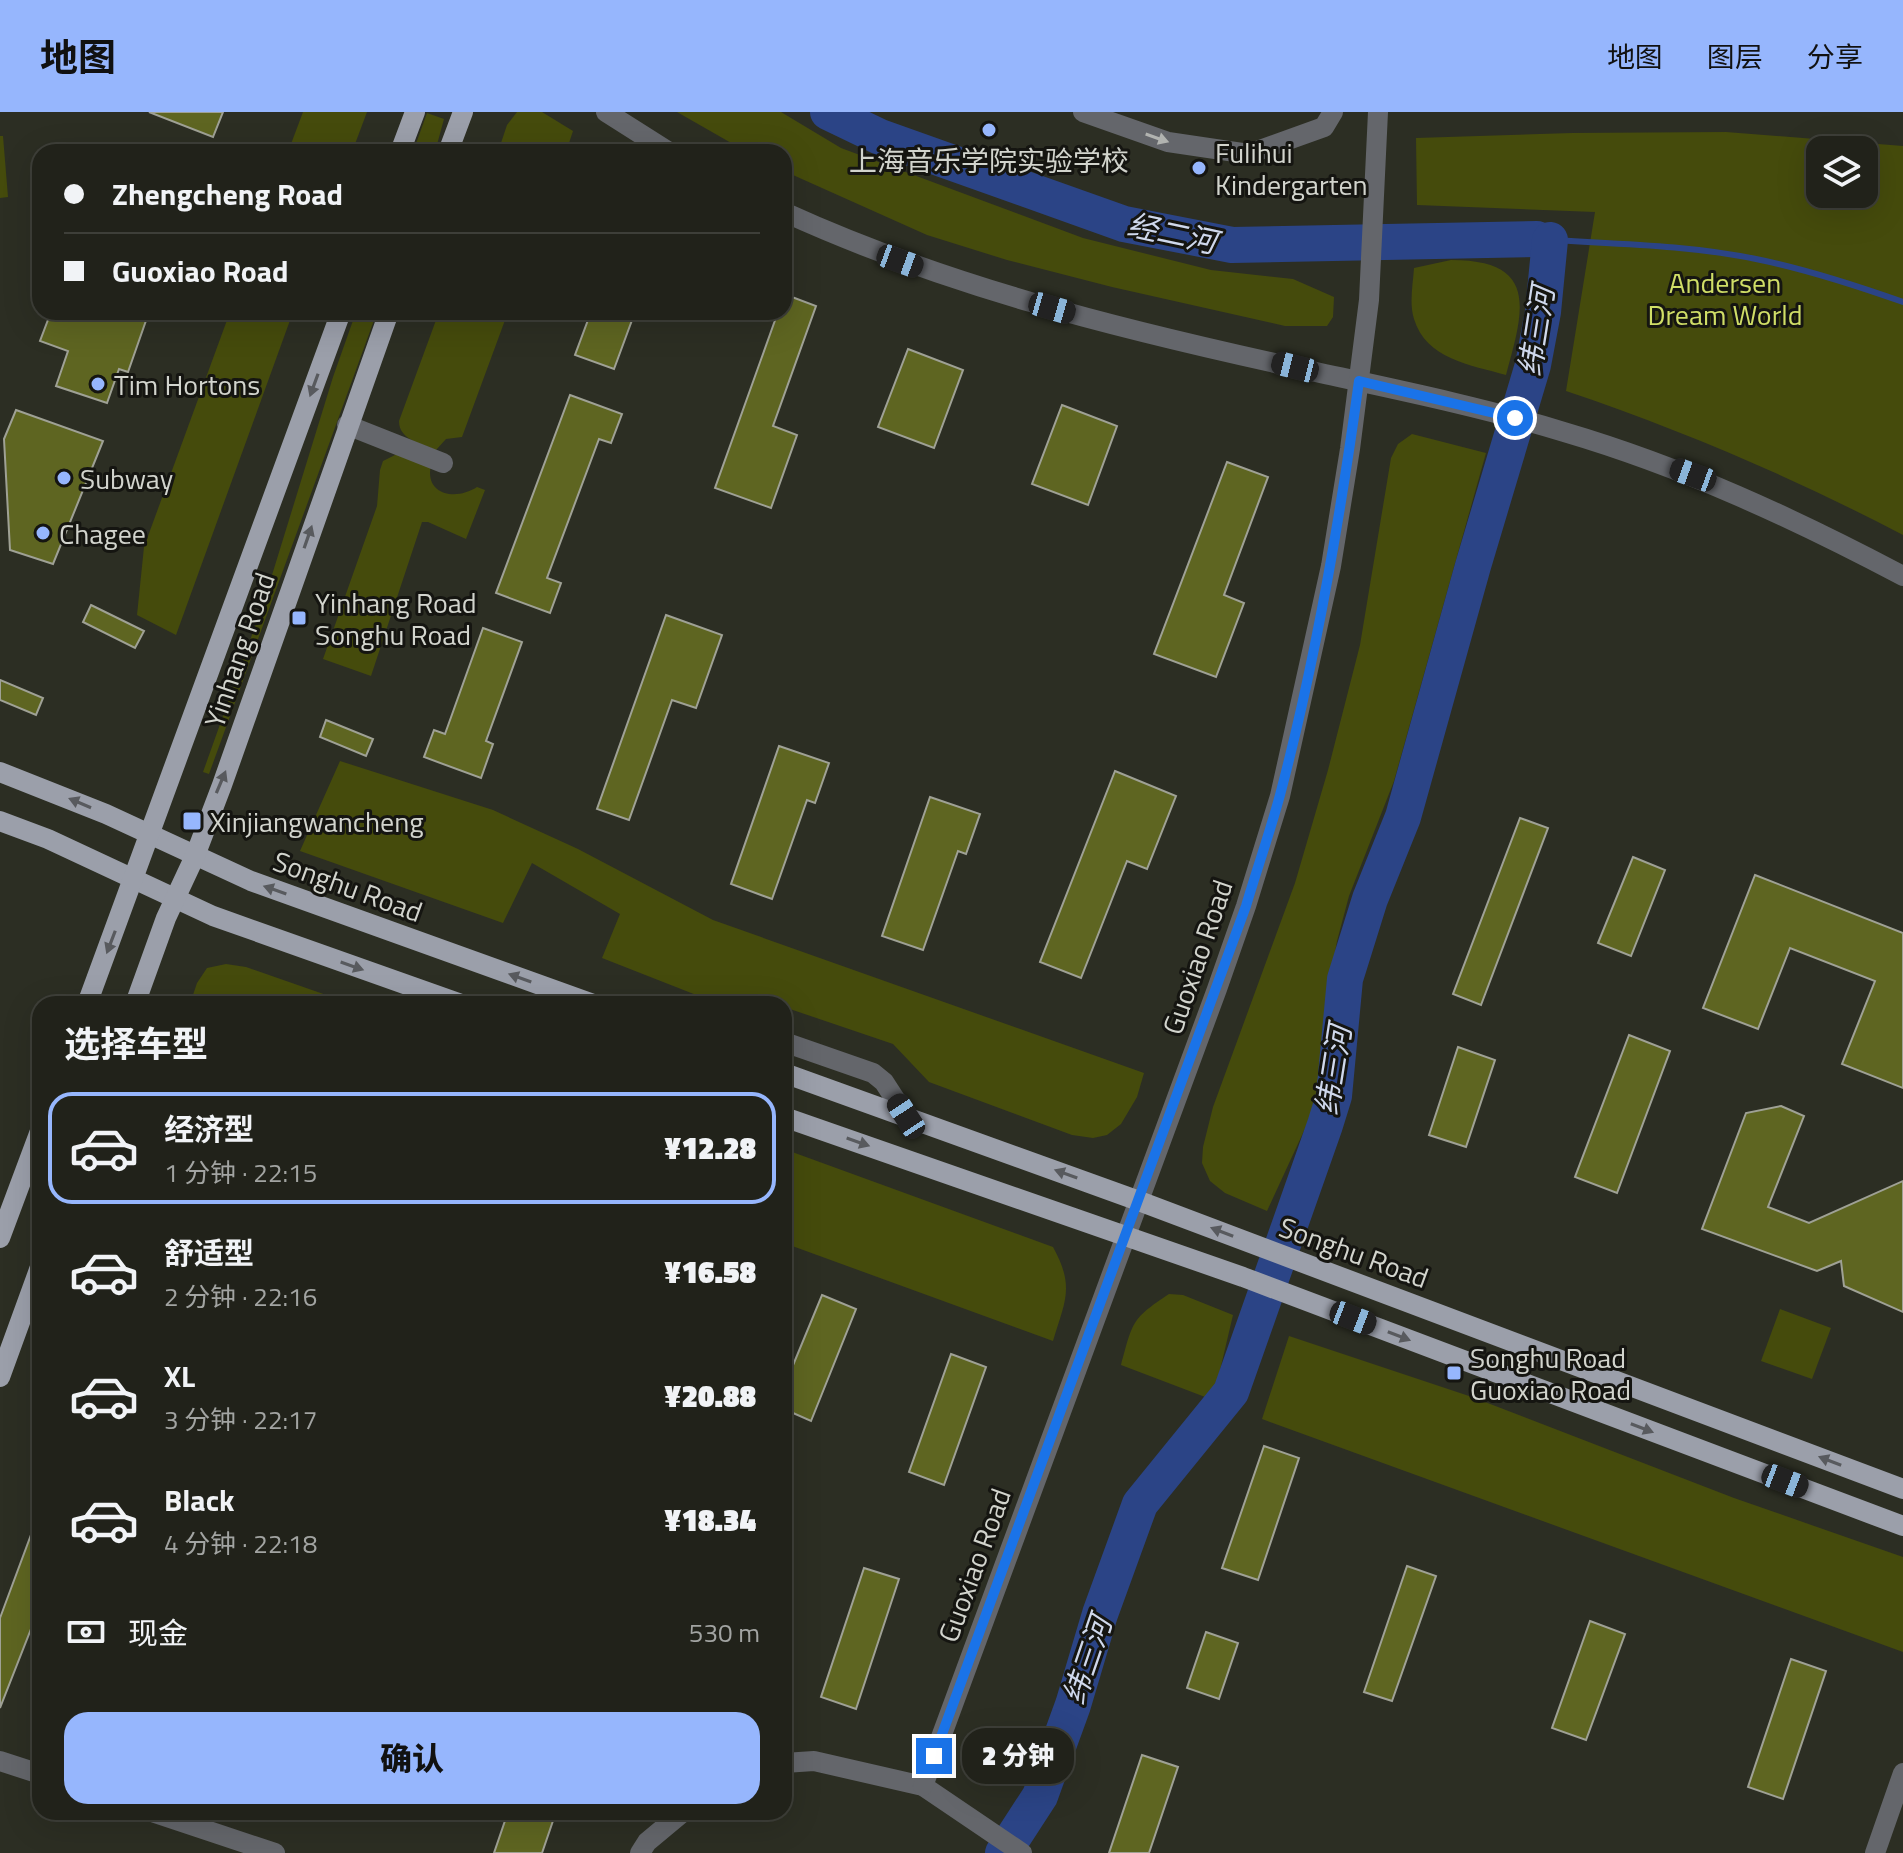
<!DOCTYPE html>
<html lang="zh">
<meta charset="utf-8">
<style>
:root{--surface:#21221a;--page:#2d2f27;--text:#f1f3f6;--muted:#a2a4a2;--line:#3e3f39;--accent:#96b6fd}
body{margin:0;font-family:"Titillium Web","Noto Sans SC",sans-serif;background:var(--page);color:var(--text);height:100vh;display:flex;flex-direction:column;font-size:30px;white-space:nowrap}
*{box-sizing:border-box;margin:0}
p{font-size:26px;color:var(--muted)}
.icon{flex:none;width:44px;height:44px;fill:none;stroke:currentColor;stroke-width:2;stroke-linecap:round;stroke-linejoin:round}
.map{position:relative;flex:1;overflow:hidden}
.sheet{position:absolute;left:32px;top:884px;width:760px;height:824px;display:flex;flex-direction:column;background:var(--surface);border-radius:24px;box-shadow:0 8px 32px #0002,0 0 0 2px var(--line)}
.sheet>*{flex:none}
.guide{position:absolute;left:32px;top:32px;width:760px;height:176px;border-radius:24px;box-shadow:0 8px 32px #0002,0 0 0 2px var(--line);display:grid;align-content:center;height:176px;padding:0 32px;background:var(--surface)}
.buttons{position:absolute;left:1806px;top:24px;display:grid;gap:16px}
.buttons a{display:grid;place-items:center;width:72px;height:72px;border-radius:16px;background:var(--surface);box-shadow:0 8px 32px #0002,0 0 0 2px var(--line);font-size:40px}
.end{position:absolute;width:36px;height:36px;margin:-18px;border:10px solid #1a73e8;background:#fff;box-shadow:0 0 0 4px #fff}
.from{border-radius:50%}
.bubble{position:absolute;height:56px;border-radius:24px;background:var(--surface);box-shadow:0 8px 32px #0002,0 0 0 2px var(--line);font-size:26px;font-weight:800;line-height:56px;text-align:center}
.car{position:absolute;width:24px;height:48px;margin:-24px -12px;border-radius:10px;box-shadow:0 0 6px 2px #0007;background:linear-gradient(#222 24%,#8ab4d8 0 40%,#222 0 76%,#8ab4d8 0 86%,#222 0)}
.guide b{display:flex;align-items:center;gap:28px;height:76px;font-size:30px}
.guide b+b{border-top:2px solid var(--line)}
.guide i{width:20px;height:20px;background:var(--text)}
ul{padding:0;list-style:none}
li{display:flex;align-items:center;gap:24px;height:112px;margin:0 16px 12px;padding:0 16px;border:4px solid transparent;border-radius:24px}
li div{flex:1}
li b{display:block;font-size:30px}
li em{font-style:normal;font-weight:800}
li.selected{border-color:var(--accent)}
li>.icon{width:72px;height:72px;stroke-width:1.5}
h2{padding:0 32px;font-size:36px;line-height:96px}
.pay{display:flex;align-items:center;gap:20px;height:88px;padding:0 32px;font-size:30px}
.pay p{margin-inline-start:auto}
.action{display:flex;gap:16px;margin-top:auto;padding:16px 32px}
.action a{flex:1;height:92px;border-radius:24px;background:var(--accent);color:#111;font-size:32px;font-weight:800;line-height:92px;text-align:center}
header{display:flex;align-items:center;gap:48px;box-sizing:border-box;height:112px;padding:0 40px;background:var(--accent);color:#111}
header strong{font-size:38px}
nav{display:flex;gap:44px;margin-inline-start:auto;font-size:28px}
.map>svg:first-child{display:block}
</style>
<header>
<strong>地图</strong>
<nav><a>地图</a><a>图层</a><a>分享</a></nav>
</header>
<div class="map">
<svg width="1903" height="1741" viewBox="0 0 1903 1741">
<rect width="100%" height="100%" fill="#2c2e23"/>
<!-- green -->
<g fill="#454b0c" fill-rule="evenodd">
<path d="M303,0H367L352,40H288Z"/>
<path d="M517,0H542L573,19L566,40H498L507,13Z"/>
<path d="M677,0H781L841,36L1083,126L1211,158L1293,167L1334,185L1333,205L1327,214H1285L1112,175L1007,148L927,123L784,59V40H747Z"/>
<path d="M427,1L444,7L435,40H413Z"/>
<path d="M1726,20L1903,34V423C1794,366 1682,318 1566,279L1595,100L1417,93L1416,26L1572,21ZM1820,38H1864V82H1820Z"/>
<path d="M0,24H3L8,85L0,86Z"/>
<path d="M1451,148C1539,148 1524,198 1506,263C1471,253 1426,247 1414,207C1409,191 1413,172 1414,156Z"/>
<path d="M230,200H293L176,523L137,503L144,435Z"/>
<path d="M356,200H377L209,662L203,660L264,489L333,265Z"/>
<path d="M439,200H508L462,325L446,327L436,338C421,331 399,328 399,309Z"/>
<path d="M1412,322L1486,341L1394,669L1349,784L1337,829L1328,881L1320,984L1267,1099L1225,1081L1210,1069L1202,1051L1203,1035L1213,995L1295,771L1328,658L1360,533L1391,346L1398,332Z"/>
<path d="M397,342L431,353C424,383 456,389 477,375L485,378L466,427L428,410H422L371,564L323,547L377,394L380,358L383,349Z"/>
<path d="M340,649L493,698L578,737L713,808L1144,961L1137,985L1121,1012L1107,1023L1093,1026L1072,1023L929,970L893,932L784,895V892L757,886L709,888L602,846L620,802L532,751L503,811L300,739Z"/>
<path d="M226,852L246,855L352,892H190L197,871L207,856Z"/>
<path d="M784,1037L1053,1135C1075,1175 1065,1189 1053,1229L784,1131Z"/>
<path d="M1169,1182L1183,1183L1233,1203L1213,1288L1121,1253C1133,1210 1131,1207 1169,1182Z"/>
<path d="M1780,1197L1831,1216L1812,1267L1761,1249Z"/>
<path d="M1289,1224L1472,1285L1734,1386L1903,1445V1540L1262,1307Z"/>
</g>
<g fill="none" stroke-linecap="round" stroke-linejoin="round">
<!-- stream -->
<path stroke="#2b4486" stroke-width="6" d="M1537,127C1610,132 1684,132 1756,147C1806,157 1855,173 1903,190"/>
<!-- river -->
<g stroke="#2b4486" stroke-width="36">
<path d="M828,0L880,25L1124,112L1232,133L1537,127"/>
<path d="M1003,1741L1040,1684L1073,1593L1100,1502L1140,1392L1231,1280L1325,1013L1334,984L1345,867L1370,787L1403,705L1473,454L1533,253L1543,200L1550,128"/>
</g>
</g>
<!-- building -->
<g fill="#5e6521" stroke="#9fa195" stroke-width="2">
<path d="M149,0H223L213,25Z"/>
<path d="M784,182L816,194L773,314L797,323L771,396L715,376L778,200H784Z"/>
<path d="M51,200H149L128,260L119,257L107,291L56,274L68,239L40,229Z"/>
<path d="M591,200H635L614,257L575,243Z"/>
<path d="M908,237L963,258L934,336L878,315Z"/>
<path d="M570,283L622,302L611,331L599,327L547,466L561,471L550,501L496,481Z"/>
<path d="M1062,293L1117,314L1088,393L1032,372Z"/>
<path d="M16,298L103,329L53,452L10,438L4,327Z"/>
<path d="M1227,350L1268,365L1224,483L1244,491L1216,565L1154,542Z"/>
<path d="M91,493L144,519L135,536L83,510Z"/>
<path d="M666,503L722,523L696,596L672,588L629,708L597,697Z"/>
<path d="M483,516L522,530L486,629L493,632L481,666L424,645L434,618L445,622Z"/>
<path d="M0,568L43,586L36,603L0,588Z"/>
<path d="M326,608L373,627L366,644L320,625Z"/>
<path d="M779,634L829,651L815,691L807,688L772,787L731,772Z"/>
<path d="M1115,659L1176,684L1147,757L1127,749L1081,866L1040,850Z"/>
<path d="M930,685L980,702L966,742L958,739L923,838L882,824Z"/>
<path d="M1520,706L1548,716L1481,893L1453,882Z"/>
<path d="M1633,745L1665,758L1631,844L1598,831Z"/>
<path d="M1755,763L1903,821V976L1842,952L1875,869L1790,836L1758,917L1703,896Z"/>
<path d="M1629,923L1670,939L1617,1081L1575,1065Z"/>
<path d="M1458,935L1495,948L1466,1035L1429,1023Z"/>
<path d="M1781,994L1804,1004L1768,1095L1809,1111L1903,1069V1200L1844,1174L1841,1149L1817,1159L1702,1117L1746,1001Z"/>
<path d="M822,1183L856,1197L811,1309L784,1297V1275Z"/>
<path d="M951,1242L986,1255L944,1373L909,1360Z"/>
<path d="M1264,1334L1299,1346L1258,1468L1222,1456Z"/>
<path d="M38,1404L40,1494L0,1596V1506Z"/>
<path d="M1407,1454L1436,1464L1392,1589L1364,1580Z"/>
<path d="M864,1456L899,1467L856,1597L821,1585Z"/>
<path d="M1590,1509L1625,1522L1586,1628L1552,1616Z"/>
<path d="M1206,1520L1238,1531L1219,1587L1187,1576Z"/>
<path d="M1791,1547L1826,1559L1783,1687L1748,1675Z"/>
<path d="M1142,1643L1178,1655L1149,1741H1109Z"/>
<path d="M508,1700H556L542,1741H494Z"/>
</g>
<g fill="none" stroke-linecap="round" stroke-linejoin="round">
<!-- minor -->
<g stroke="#64666b" stroke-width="20">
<path d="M606,0L669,40"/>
<path d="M1083,0L1168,30L1249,42L1324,15L1333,0"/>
<path d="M784,100C946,174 1119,217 1293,255C1384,275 1475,293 1564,320C1683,355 1793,406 1903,464"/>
<path d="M347,313L443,351"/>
<path d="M784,930L873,961L884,970L906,1004"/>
<path d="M0,1649L40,1662"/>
<path d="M784,1651L814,1649L923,1674L1022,1741"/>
<path d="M923,1674L1217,877L1246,794L1280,684L1331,454L1350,337L1369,188L1378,0"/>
<path d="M152,1700L275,1741"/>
<path d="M640,1741L647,1730L683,1700"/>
<path d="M1875,1741L1903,1661"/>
</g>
<!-- major -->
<g stroke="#9b9faa" stroke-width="20">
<path d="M400,40L415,0"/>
<path d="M448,40L463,0"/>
<path d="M0,660L106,702L251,769L593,892"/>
<path d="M0,709L48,727L213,804L461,892"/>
<path d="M87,892C173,662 255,430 341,200"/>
<path d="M135,892L166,806L195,744L222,673L389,200"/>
<path d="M784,961L1139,1089L1903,1377"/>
<path d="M784,1005L1243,1165L1903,1414"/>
<path d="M0,1126L40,1019"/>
<path d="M0,1265L40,1155"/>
</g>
</g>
<!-- one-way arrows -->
<defs><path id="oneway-solid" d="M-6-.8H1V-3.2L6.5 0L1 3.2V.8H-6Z" transform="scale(2)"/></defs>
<use fill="#b1b3b0" href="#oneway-solid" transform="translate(1157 26) rotate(19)"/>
<g fill="#585a5e">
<use href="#oneway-solid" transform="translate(314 273) rotate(110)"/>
<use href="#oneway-solid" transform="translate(308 425) rotate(-71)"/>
<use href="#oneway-solid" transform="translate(221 670) rotate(-67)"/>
<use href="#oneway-solid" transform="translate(80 691) rotate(-157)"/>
<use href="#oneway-solid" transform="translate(275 778) rotate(-161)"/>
<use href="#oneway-solid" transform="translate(111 830) rotate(111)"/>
<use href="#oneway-solid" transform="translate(352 854) rotate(19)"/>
<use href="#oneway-solid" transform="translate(520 866) rotate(-160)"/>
<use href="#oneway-solid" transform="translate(858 1030) rotate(19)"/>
<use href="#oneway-solid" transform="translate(1066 1062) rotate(-160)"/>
<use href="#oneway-solid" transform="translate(1222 1120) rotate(-159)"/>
<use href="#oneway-solid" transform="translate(1399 1224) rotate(21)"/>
<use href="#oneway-solid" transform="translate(1642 1316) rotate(21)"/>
<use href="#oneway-solid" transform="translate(1830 1349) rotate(-159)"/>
</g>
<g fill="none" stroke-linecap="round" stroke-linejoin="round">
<!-- route -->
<path stroke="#1a73e8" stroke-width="10" d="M934,1644L1246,794C1257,757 1270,720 1280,683C1316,547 1340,408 1359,269L1515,306"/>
</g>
<!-- markers -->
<g fill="#96b6fd" stroke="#151511" stroke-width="3">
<circle cx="989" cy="18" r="8"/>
<circle cx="1199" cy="56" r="8"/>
<circle cx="98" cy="272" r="8"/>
<circle cx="64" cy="366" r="8"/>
<circle cx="43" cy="421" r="8"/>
<rect x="291" y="498" width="16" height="16" rx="4"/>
<rect x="182" y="699" width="20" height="20" rx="4"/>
<rect x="1446" y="1253" width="16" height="16" rx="4"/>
</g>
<g text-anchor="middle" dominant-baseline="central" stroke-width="6" stroke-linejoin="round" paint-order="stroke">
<!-- poi labels -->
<g font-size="28" fill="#d2d4cd" stroke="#151511" text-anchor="start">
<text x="1215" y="40">Fulihui<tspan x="1215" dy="32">Kindergarten</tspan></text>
<text x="989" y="48" text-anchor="middle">上海音乐学院实验学校</text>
<text x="114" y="272">Tim Hortons</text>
<text x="80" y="366">Subway</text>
<text x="59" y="421">Chagee</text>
<text x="315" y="490">Yinhang Road<tspan x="315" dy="32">Songhu Road</tspan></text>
<text x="210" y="709">Xinjiangwancheng</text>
<text x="1470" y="1245">Songhu Road<tspan x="1470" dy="32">Guoxiao Road</tspan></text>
</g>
<!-- park labels -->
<g font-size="28" fill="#d0de67" stroke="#151511">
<text x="1725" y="170">Andersen<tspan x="1725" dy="32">Dream World</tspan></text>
</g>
<!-- street labels -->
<g font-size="28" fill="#d2d4cd" stroke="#151511">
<text transform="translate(239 538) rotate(-71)">Yinhang Road</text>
<text transform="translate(348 774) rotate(20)">Songhu Road</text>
<text transform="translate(1197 845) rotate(-71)">Guoxiao Road</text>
<text transform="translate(1354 1140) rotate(20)">Songhu Road</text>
<text transform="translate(974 1453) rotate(-70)">Guoxiao Road</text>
</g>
<!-- water labels -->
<g font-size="30" font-style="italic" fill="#cfd8ec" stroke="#151511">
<text transform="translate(1172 121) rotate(12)">经二河</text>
<text transform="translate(1536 219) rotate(-81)">纬三河</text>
<text transform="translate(1333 958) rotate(-81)">纬三河</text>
<text transform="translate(1087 1548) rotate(-71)">纬三河</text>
</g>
</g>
</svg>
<div class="buttons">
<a><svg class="icon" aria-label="layers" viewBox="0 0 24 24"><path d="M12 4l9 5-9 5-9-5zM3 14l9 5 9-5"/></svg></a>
</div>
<i class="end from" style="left:1515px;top:306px"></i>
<i class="end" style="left:934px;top:1644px"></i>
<div class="bubble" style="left:962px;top:1616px;width:112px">2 分钟</div>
<i class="car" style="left:900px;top:149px;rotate:110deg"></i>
<i class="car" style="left:1052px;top:196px;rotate:106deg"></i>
<i class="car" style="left:1295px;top:255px;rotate:284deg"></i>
<i class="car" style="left:1693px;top:363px;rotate:290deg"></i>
<i class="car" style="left:906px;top:1004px;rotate:327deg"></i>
<i class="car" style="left:1353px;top:1206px;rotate:111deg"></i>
<i class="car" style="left:1785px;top:1369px;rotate:111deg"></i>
<div class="guide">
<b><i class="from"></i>Zhengcheng Road</b>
<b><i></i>Guoxiao Road</b>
</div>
<section class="sheet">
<h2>选择车型</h2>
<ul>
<li class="selected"><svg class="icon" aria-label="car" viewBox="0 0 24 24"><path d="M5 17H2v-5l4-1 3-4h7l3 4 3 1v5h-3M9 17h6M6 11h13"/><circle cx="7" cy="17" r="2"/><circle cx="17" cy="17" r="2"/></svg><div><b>经济型</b><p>1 分钟 · 22:15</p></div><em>¥12.28</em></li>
<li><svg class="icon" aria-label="car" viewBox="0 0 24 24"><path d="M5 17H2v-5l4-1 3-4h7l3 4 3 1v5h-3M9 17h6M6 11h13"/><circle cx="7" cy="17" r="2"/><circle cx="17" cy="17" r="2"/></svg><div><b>舒适型</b><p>2 分钟 · 22:16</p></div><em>¥16.58</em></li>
<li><svg class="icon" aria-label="car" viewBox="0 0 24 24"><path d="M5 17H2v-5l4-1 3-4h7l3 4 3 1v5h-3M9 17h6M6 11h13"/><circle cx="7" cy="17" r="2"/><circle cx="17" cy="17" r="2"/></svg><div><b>XL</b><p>3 分钟 · 22:17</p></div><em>¥20.88</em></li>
<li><svg class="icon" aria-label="car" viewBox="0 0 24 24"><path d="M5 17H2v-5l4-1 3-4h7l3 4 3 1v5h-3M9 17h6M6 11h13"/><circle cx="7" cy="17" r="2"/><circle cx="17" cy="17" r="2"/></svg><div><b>Black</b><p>4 分钟 · 22:18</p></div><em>¥18.34</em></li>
</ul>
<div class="pay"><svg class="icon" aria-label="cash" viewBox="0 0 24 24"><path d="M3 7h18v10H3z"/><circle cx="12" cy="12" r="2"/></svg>现金<p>530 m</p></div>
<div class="action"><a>确认</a></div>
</section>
</div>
